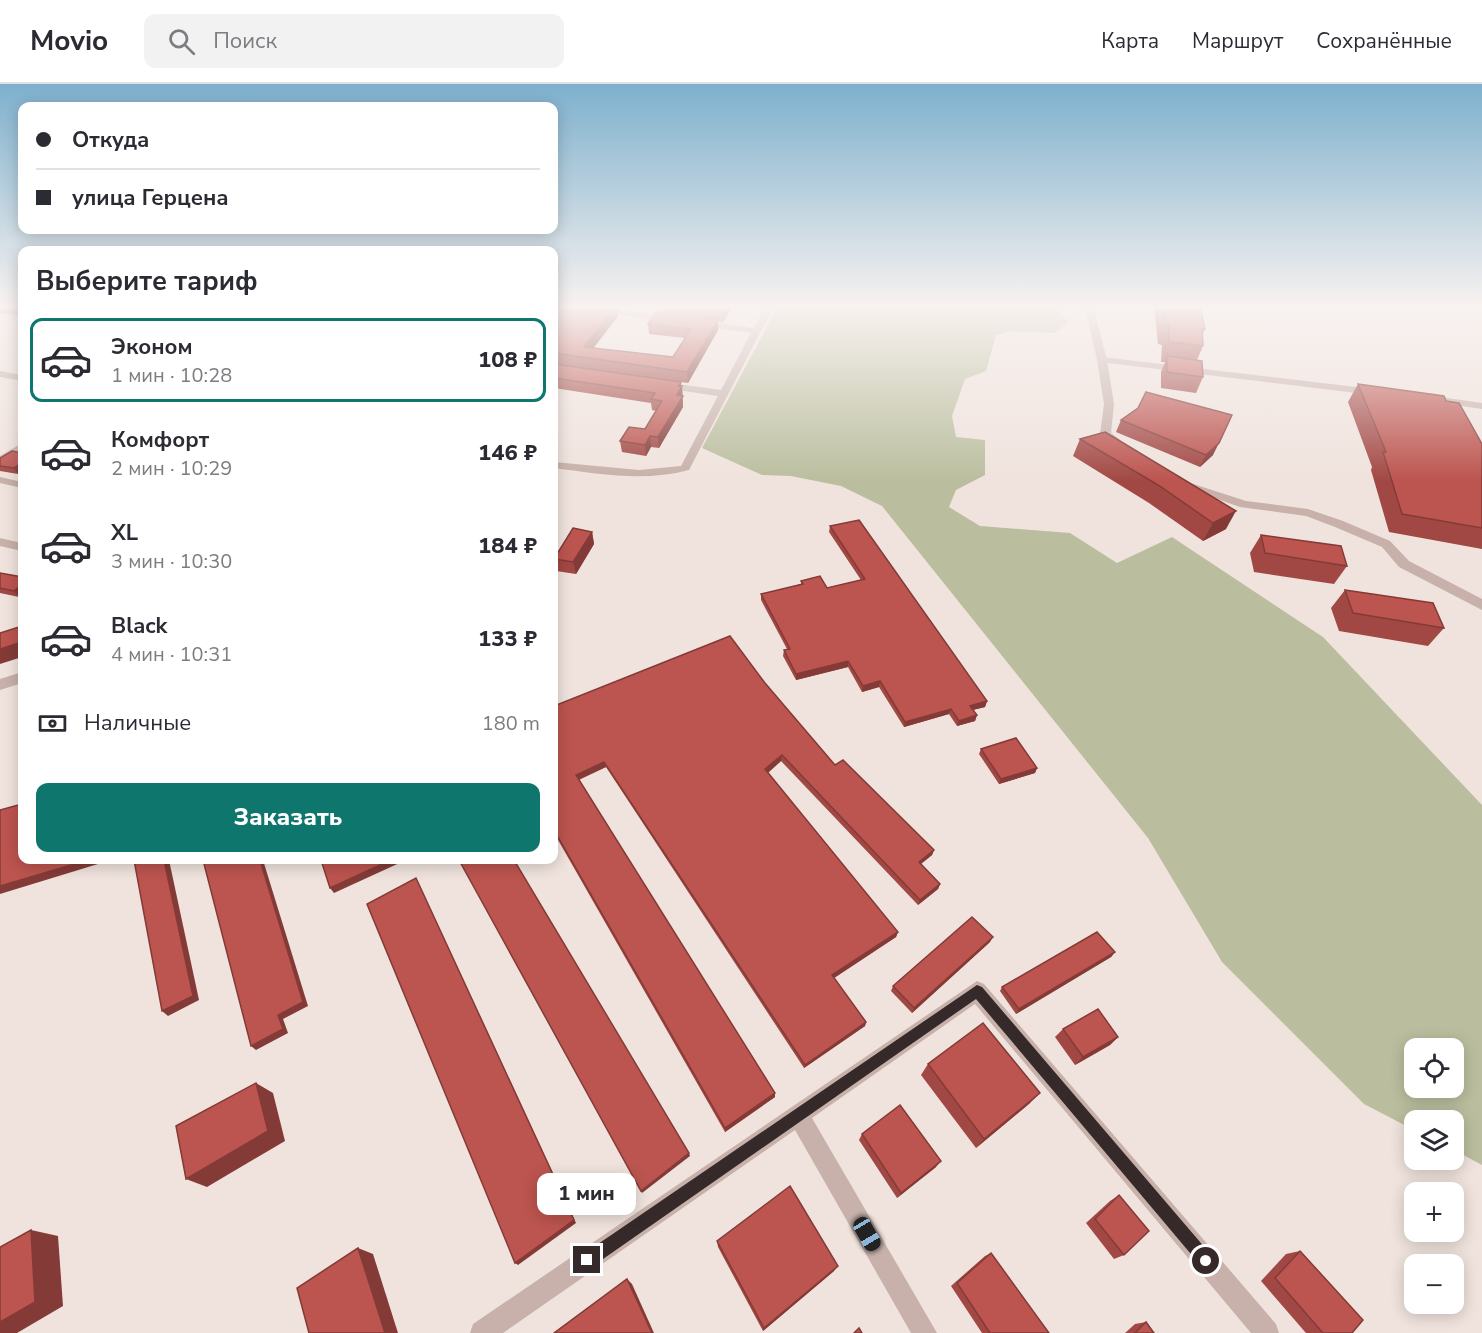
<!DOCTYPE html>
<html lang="ru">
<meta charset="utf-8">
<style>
:root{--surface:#fff;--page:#f2f2f3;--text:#2b2b33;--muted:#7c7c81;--line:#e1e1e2;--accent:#0f766e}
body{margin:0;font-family:"Nunito Sans",sans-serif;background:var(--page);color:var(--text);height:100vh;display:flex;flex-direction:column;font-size:22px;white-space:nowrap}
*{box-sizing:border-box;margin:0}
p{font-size:20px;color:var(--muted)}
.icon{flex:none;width:33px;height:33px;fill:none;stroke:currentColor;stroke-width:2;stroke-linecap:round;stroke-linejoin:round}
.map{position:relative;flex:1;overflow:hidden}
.panel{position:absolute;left:18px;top:162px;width:540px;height:618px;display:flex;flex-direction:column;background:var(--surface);border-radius:12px;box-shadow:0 3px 15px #0003}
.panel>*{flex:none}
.top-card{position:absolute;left:18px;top:18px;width:540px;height:132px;border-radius:12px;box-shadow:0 3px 15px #0003;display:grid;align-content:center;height:132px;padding:0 18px;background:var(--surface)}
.controls{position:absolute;left:1404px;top:954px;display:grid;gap:12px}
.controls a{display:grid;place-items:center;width:60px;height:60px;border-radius:12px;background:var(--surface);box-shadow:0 3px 15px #0003;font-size:30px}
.end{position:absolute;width:27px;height:27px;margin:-14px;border:8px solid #352a29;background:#fff;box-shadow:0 0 0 3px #fff}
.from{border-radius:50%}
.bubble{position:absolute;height:42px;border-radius:12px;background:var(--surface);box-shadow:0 3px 15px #0003;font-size:20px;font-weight:800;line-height:42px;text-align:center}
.car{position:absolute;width:18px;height:36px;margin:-18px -9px;border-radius:8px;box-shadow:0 0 4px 2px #0007;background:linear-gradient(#222 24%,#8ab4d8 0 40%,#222 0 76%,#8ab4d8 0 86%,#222 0)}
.top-card b{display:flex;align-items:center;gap:21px;height:57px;font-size:22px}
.top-card b+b{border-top:2px solid var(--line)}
.top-card i{width:15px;height:15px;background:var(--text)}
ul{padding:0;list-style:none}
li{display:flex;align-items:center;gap:18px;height:84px;margin:0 12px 9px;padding:0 6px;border:3px solid transparent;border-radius:12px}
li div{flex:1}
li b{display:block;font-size:22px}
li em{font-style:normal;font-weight:800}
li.current{border-color:var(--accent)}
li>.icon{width:54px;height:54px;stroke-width:1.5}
h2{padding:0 18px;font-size:27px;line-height:72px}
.pay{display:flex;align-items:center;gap:15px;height:66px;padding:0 18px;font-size:22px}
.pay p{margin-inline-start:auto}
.primary-button{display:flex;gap:12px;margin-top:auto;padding:12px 18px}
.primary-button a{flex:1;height:69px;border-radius:12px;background:var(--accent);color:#fff;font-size:24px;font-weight:800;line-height:69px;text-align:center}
header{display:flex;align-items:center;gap:36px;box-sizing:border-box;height:84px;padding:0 30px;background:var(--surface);border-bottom:2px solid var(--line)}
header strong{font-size:28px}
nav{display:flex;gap:33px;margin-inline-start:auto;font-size:21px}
.search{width:420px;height:54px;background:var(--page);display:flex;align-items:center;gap:15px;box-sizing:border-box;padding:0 21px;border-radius:12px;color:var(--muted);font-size:22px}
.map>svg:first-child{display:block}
</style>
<header>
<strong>Movio</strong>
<div class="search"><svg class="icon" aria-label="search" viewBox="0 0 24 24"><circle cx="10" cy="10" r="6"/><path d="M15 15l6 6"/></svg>Поиск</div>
<nav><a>Карта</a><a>Маршрут</a><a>Сохранённые</a></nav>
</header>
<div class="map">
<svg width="1482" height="1249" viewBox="0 0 1482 1249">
<rect width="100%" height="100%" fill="#f0e3dd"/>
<!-- green -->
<path fill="#babe9e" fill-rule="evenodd" d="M778,222H1055L1068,238L1055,249L1012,247L996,251L986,287L965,295L952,332L956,353L985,356V391L956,406L949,423L980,442L1070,449L1117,479L1172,453L1323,553L1482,721V1081L1454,1066V1036H1414V1046L1364,1020L1222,878L1148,754L882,422L841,402L791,392L762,391L702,364ZM1414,964H1454V1004H1414Z"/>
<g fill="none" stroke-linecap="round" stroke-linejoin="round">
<!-- minor -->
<g fill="#c7b1aa" fill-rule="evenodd">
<path d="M568,222H594L673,233L678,236L673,239Z"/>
<path d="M765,222H774L689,386C644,398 599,390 554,384V378L639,386L681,382L718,312L663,304L658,301L663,298L721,306L751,249L700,242L695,239L700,236L754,244Z"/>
<path d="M1102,273L1373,305L1378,308L1373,311L1099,278L1097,276Z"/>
<path d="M0,287L22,291V297L0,293Z"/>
<path d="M1427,311L1482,319V325L1423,316V312Z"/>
<path d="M22,359V367L0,380V372Z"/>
<path d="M0,393L22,398V404L0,399Z"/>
<path d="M0,454L22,459V467L0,462Z"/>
<path d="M22,588V599L0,606V595Z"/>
<path d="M977,897L984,900L1276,1240L1279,1249H1251L975,920L812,1034L937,1249H911L795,1046L503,1249H470L473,1240Z"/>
</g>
<!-- tertiary -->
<g fill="#c7b1aa" fill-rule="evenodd">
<path d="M1085,222H1093L1107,276L1114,320L1111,349L1124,359V363H1116L1100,350L1104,320L1097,276Z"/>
<path d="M1181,396L1246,417L1308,425L1343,437L1390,457L1409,477L1482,515V526L1399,483L1382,463L1335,443L1306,432L1240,423L1177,401V397Z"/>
</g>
</g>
<!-- wall -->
<g fill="#a24844">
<path d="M0,222H22V232L0,229Z"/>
<path d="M554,222H626L625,224L617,223L618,232L593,264L673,273L685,254L649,250L648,240L663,228V222H731V225L723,238L718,237V246L688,299L554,280L681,298V302H682L683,323L659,364L651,363L646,372L622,368L620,357L645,345L656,327L652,326L651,319L554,304Z"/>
<path d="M1154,222H1200L1205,245L1202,252L1203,262L1197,276L1203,293L1196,309L1161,304V288L1165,278H1161L1162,261L1158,260Z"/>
<path d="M1358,300L1446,317L1482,360V465L1389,448L1371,386L1372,383L1348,318Z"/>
<path d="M1121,336L1213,371L1200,383L1116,348Z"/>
<path d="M1105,348L1226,445L1203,457L1149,419L1073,372L1080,355Z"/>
<path d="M12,367L18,390L0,387V374Z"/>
<path d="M830,442L987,617L985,623L973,626L977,631L975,637L957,642L949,630L904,643L879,603L862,608L848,583L796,596L783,572L784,566L787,565L761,516V510L801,500V497L827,504L861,496L829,448Z"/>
<path d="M592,448L594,460L576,490L556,487L554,475Z"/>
<path d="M1261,451L1347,482L1334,500L1254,488L1250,469Z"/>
<path d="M0,489L22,493V510L19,513L0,509Z"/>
<path d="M1345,506L1444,544L1428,562L1339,547L1331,524Z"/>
<path d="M765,599L835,681L934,766L932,771L921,780L940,800L938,805L918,821L781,677L768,689L898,848L896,853L834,894L866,938L865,942L804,984L606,683L579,696L775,1009V1013L725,1048L554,749V622Z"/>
<path d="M981,665L1037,684L1035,689L999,700L979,670Z"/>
<path d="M990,858L912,929L891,907L893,902Z"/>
<path d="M1115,868L1111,873L1016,930L1000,907L1002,903Z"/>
<path d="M1063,945L1118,953L1110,961L1075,981L1055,953Z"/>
<path d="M928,980L1030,1019L976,1064L921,991Z"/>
<path d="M862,1050L936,1083L897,1114L859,1056Z"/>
<path d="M1119,1111L1124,1171L1114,1175L1086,1139L1110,1117Z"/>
<path d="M717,1157L834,1187L763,1247L718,1163Z"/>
<path d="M1300,1167L1352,1249H1306L1261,1197L1286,1170Z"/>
<path d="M991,1169L1049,1249H982L951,1202L985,1172Z"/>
<path d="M1146,1238L1154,1249H1125L1135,1240Z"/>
</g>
<!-- shaded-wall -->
<g fill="#843b37">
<path d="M616,222H617L618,232L586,274L584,263Z"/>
<path d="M726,222H731V225L723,238V227Z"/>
<path d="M718,236V246L688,299L687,288Z"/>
<path d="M681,298V304L682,302L683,323L659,364L658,353L677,311L679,302Z"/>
<path d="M650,352L651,363L646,372L645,361Z"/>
<path d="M1219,359L1213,371L1200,383L1206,371Z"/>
<path d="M22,378V387L18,390L14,384Z"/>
<path d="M1236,427L1226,445L1203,457L1213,439Z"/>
<path d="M592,448L594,460L576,490L573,478Z"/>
<path d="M22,500V510L19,513L14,507Z"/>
<path d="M22,558V573L0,580V565Z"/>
<path d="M848,577V583L796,596V590Z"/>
<path d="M880,597L879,603L862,608L863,602Z"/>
<path d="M987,617L985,623L968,627L970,622Z"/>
<path d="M951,625L949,630L904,643L905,638Z"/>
<path d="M977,631L975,637L957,642L959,637Z"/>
<path d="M782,671L781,677L765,691V685Z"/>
<path d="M604,678L606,683L577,696L576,691Z"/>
<path d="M1037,684L1035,689L999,700L1001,695Z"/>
<path d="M934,766L932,771L917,783L919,778Z"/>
<path d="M88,776H111L0,810V802Z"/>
<path d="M164,776H169L199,916L168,932L162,927Z"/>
<path d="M260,776H263L308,922L283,935L288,949L256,966L251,962L278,931Z"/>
<path d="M391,776H406L334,809L330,804Z"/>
<path d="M416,794L576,1139L518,1181L515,1179Z"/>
<path d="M940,800L938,805L918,821L920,816Z"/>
<path d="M898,848L896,853L831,896L832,891Z"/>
<path d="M993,853L990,858L912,929L914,924Z"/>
<path d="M1115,868L1111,873L1016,930L1019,925Z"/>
<path d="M866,938L865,942L804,984L805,981Z"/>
<path d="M1118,953L1110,961L1075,981L1083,973Z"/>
<path d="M256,999L273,1009L285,1057L207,1103L186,1095Z"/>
<path d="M775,1009V1013L725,1048V1044Z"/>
<path d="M1040,1009L1030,1019L976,1064L984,1055Z"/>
<path d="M689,1069L690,1072L642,1109L641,1107Z"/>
<path d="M941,1077L936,1083L897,1114L901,1109Z"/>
<path d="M31,1146L58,1152L63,1222L17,1249H0V1238Z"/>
<path d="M358,1164L373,1170L398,1249H385Z"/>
<path d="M838,1182L834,1187L763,1247L764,1244Z"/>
<path d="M627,1195L632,1200L654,1249H652Z"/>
</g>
<!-- building -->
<g fill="#bc544f" stroke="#843b37" stroke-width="1.5">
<path d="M554,222H616L584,263L673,273L691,245L648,240L657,227L718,236L687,288L554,269Z"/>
<path d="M692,222H726L723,227Z"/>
<path d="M1164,222H1200L1205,245H1202L1203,262L1169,258V241H1166Z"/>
<path d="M1167,272L1202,277L1203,293L1167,288Z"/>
<path d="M554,280L681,298L679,302H682L677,311L683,312L658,353L650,352L645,361L620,357L629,343L645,345L662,317L651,315L655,309L554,294Z"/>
<path d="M1358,300L1444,312L1446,317L1459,319L1482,360V444L1402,430L1383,368H1386Z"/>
<path d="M1146,308L1232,331L1219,359L1206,371L1121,336L1138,324Z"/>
<path d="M1105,348L1236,427L1213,439L1158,401L1080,355Z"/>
<path d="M12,367L22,369V378L14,384L0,382V374Z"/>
<path d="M859,436L987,617L970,622L977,631L959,637L951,625L905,638L880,597L863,602L848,577L796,590L784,566L790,565L761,510L803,500L801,497L820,492L827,504L865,495L830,442Z"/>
<path d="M573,444L592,448L573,478L554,475Z"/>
<path d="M1261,451L1341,462L1347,482L1265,469Z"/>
<path d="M0,489L22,493V500L14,507L0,504Z"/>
<path d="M1345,506L1433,519L1444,544L1353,529Z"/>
<path d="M22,542V558L0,565V549Z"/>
<path d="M730,552L765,599L835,681L843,676L934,766L919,778L940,800L920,816L782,671L765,685L898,848L832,891L866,938L805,981L604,678L576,691L775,1009L725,1044L554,746V622Z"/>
<path d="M1016,654L1037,684L1001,695L981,665Z"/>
<path d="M22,720V776H88L0,802V726Z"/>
<path d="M134,776H164L193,912L162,927Z"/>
<path d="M203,776H260L303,918L278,931L283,945L251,962Z"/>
<path d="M321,776H391L330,804Z"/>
<path d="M459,776H514L689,1069L641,1107Z"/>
<path d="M416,794L574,1136L515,1179L367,820Z"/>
<path d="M972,833L993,853L914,924L893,902Z"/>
<path d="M1097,848L1115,868L1019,925L1002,903Z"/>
<path d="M1098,925L1118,953L1083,973L1063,945Z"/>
<path d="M983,939L1040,1009L984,1055L928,980Z"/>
<path d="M256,999L268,1047L186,1095L176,1042Z"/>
<path d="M900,1021L941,1077L901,1109L862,1050Z"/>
<path d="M790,1102L838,1182L764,1244L717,1157Z"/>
<path d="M1119,1111L1149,1147L1124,1171L1095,1135Z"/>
<path d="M31,1146L35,1218L0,1238V1163Z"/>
<path d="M358,1164L385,1249H309L297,1204Z"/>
<path d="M1300,1167L1363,1236L1352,1249H1323L1275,1194Z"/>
<path d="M991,1169L1049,1249H990L957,1199Z"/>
<path d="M627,1195L652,1249H554Z"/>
<path d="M1146,1238L1154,1249H1135Z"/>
<path d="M859,1244L862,1249H854Z"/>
</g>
<!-- sky -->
<linearGradient id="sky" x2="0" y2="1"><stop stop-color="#7db0cd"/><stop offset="0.56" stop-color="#f8f2f0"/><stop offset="1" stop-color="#f8f2f0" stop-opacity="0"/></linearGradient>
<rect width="1482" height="397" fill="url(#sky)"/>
<!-- route -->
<path fill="#352a29" d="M977,901L982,903L1212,1172L1214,1177L1212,1182L1206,1185L1201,1182L976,915L593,1182L587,1184L582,1182L580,1176L582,1171Z"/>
</svg>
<div class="controls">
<a><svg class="icon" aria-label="locate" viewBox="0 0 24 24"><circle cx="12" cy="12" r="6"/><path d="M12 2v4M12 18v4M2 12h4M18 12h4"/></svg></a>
<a><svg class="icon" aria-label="layers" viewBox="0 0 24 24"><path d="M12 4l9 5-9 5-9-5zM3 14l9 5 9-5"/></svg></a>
<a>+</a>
<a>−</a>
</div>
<i class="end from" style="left:1206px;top:1177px"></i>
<i class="end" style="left:587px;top:1176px"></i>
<div class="bubble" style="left:537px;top:1089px;width:99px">1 мин</div>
<i class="car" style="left:867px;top:1150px;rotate:150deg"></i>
<div class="top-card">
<b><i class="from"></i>Откуда</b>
<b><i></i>улица Герцена</b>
</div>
<section class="panel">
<h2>Выберите тариф</h2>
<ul>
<li class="current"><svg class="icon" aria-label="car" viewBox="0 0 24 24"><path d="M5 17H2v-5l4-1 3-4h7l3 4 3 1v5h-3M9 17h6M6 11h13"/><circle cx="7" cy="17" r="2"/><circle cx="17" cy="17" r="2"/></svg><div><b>Эконом</b><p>1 мин · 10:28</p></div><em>108 ₽</em></li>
<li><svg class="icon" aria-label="car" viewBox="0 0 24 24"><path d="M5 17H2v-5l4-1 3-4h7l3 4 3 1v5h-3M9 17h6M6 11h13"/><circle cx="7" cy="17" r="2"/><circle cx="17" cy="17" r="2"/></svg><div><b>Комфорт</b><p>2 мин · 10:29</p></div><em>146 ₽</em></li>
<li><svg class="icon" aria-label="car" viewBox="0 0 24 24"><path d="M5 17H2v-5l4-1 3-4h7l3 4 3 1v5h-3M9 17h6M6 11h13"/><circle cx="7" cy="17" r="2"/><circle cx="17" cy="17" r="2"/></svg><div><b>XL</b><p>3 мин · 10:30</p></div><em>184 ₽</em></li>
<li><svg class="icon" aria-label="car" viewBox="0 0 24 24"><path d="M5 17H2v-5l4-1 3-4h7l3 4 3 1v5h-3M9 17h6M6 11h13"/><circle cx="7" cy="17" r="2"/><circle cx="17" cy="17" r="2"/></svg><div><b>Black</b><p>4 мин · 10:31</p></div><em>133 ₽</em></li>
</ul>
<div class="pay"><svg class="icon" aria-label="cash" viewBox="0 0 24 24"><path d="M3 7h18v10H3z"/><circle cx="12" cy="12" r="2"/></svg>Наличные<p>180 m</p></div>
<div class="primary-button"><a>Заказать</a></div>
</section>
</div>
